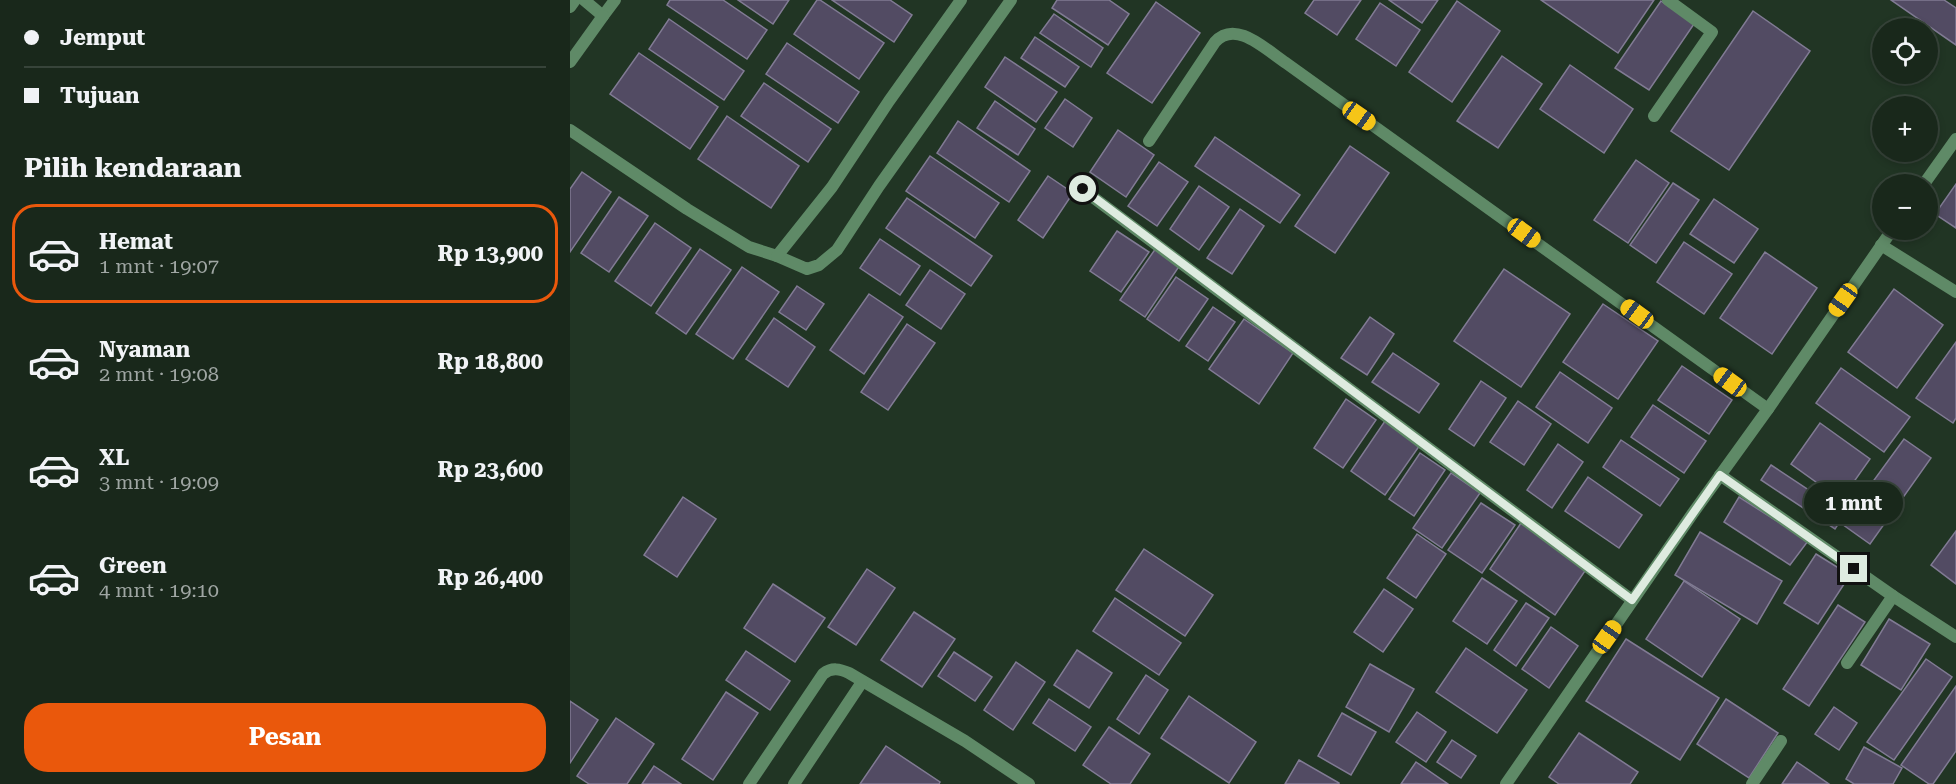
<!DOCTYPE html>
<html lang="id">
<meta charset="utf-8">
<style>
:root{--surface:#19281b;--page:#223024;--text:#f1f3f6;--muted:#9fa6a3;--line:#37443a;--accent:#ea580c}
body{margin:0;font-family:"Roboto Serif",serif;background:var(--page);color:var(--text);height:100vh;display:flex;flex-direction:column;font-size:22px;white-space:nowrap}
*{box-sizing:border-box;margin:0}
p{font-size:20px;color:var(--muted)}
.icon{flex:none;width:33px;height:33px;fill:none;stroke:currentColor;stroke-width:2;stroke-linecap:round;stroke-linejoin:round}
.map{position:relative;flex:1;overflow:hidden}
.side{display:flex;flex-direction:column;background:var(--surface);width:570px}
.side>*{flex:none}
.hud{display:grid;align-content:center;height:132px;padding:0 24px;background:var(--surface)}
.tools{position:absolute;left:1302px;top:18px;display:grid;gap:12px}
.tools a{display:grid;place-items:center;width:66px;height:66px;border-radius:50%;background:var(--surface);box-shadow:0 3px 9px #0003,0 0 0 2px var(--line);font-size:30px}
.end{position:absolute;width:27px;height:27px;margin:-14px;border:8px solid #deebe0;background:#111;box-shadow:0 0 0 3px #111}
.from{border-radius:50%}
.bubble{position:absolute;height:42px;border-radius:21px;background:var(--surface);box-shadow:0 3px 9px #0003,0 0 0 2px var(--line);font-size:20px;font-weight:700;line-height:42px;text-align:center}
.car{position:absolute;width:18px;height:36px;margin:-18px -9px;border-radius:8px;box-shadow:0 0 4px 2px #0007;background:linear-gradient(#f5c518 24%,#345 0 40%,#f5c518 0 76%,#345 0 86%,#f5c518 0)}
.hud b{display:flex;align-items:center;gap:21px;height:57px;font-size:22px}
.hud b+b{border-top:2px solid var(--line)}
.hud i{width:15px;height:15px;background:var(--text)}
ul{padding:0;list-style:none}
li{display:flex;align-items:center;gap:18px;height:99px;margin:0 12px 9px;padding:0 12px;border:3px solid transparent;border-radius:24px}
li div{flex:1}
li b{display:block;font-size:22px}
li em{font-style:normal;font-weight:700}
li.selected{border-color:var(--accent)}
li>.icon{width:54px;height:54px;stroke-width:1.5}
h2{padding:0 24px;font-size:27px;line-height:72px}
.button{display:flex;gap:12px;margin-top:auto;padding:12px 24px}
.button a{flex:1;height:69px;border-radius:24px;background:var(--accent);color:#fff;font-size:24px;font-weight:700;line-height:69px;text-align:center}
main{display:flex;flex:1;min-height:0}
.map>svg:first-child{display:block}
</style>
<main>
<section class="side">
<div class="hud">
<b><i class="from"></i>Jemput</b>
<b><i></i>Tujuan</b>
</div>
<h2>Pilih kendaraan</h2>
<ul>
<li class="selected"><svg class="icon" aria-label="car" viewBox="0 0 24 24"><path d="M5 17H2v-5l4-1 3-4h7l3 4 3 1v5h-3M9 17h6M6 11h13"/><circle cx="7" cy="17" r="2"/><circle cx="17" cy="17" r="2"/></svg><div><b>Hemat</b><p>1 mnt · 19:07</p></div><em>Rp 13,900</em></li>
<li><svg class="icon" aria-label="car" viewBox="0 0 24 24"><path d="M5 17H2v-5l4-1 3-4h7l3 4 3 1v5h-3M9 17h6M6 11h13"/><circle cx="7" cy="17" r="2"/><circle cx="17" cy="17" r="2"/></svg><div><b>Nyaman</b><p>2 mnt · 19:08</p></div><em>Rp 18,800</em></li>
<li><svg class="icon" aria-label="car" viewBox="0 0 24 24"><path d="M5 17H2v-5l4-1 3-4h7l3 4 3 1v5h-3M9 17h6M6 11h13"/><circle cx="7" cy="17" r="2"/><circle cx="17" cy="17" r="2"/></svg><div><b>XL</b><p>3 mnt · 19:09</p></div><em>Rp 23,600</em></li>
<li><svg class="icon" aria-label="car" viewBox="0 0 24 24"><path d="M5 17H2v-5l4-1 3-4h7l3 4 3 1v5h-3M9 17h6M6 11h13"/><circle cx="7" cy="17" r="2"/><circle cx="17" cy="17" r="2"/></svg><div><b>Green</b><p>4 mnt · 19:10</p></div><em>Rp 26,400</em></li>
</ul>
<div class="button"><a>Pesan</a></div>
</section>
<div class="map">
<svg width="1386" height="784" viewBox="0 0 1386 784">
<rect width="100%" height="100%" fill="#213524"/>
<!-- building -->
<g fill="#524b63" stroke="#817b94" stroke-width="1.5">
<path d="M100,0H153L197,30L177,59L97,5Z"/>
<path d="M168,0H219L203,24Z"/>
<path d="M247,0H250L314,43L289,79L224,34Z"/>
<path d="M262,0H320L342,15L324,42Z"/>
<path d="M487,0H539L559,14L538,45L482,8Z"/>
<path d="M744,0H791L767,35L735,13Z"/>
<path d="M819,0H868L852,23Z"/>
<path d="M971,0H1084L1048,53Z"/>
<path d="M1321,0H1374L1386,8V45Z"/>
<path d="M887,1L930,31L882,102L839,72Z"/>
<path d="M1091,1L1124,24L1079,90L1045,68Z"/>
<path d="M586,2L630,33L582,103L537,73Z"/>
<path d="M810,3L850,30L826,66L786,39Z"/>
<path d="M1183,11L1240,51L1159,170L1101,131Z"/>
<path d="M484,14L533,48L521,67L470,33Z"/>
<path d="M99,19L174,71L154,100L79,49Z"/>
<path d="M465,37L509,67L495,87L451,58Z"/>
<path d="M217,43L289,92L268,123L196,74Z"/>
<path d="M69,53L148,107L120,149L40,94Z"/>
<path d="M932,56L972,84L928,148L887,121Z"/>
<path d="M435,57L487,92L466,122L415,87Z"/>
<path d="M1000,65L1063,109L1034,153L970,109Z"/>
<path d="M194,83L261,129L238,162L171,116Z"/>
<path d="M495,99L522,118L503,147L475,128Z"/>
<path d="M425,101L465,129L448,155L407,128Z"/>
<path d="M157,116L229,166L201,208L128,159Z"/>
<path d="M388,121L460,171L439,202L367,153Z"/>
<path d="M548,130L584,155L556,197L520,172Z"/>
<path d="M645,137L730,195L710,223L625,166Z"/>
<path d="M780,146L819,173L765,253L725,226Z"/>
<path d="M360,156L429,203L405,238L336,191Z"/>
<path d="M1066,160L1099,183L1058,243L1024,220Z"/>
<path d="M589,162L618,182L587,226L558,206Z"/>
<path d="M12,172L41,192L0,252V189Z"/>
<path d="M478,176L503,193L473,238L448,220Z"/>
<path d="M1103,183L1129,200L1086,263L1060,245Z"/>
<path d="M1386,184V228L1365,214Z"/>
<path d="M629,186L659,207L629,250L600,229Z"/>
<path d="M49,197L78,216L39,272L11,253Z"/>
<path d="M337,198L422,256L401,286L316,228Z"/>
<path d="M1144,199L1188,229L1164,263L1120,234Z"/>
<path d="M670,209L694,226L662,274L637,258Z"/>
<path d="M85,223L121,248L81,306L45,281Z"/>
<path d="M547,231L579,252L551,292L520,271Z"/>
<path d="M310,239L350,266L330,295L290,268Z"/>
<path d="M1114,242L1162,274L1134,314L1087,282Z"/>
<path d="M586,248L610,265L575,317L550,300Z"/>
<path d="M130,249L161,270L116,334L86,313Z"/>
<path d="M1195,252L1247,288L1202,354L1150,318Z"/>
<path d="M172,267L209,292L163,359L126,334Z"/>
<path d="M934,269L1000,314L951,387L884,341Z"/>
<path d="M360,270L395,294L371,329L336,305Z"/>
<path d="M606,277L638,299L609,341L577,319Z"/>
<path d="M227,286L254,304L236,330L209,312Z"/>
<path d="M1324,289L1373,325L1327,388L1278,352Z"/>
<path d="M299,294L333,317L294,374L260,350Z"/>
<path d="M1033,304L1088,341L1048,399L993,362Z"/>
<path d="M643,307L665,322L638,361L616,346Z"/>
<path d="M800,317L824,334L797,375L771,358Z"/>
<path d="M204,318L245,347L218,387L176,359Z"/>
<path d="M674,319L723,353L689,404L639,369Z"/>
<path d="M337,324L365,343L318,410L291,392Z"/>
<path d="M1386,342V418L1383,423L1346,398Z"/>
<path d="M823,353L869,384L849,413L802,382Z"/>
<path d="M1112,366L1162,400L1139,434L1088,400Z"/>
<path d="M1271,368L1340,417L1314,452L1246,403Z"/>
<path d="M990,372L1042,408L1018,443L966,407Z"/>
<path d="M911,381L936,398L904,446L879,429Z"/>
<path d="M776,399L806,420L773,468L744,448Z"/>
<path d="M948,401L981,424L954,465L920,442Z"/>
<path d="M1083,405L1136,441L1114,473L1061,437Z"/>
<path d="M815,421L850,445L815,495L781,471Z"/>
<path d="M1250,423L1300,459L1271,500L1221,464Z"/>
<path d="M1334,439L1361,458L1300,544L1272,524Z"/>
<path d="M1051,440L1109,479L1090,506L1033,467Z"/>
<path d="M988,444L1013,462L982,508L957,490Z"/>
<path d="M850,453L875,470L844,516L819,499Z"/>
<path d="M1201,465L1275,514L1265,529L1191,480Z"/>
<path d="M881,473L910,493L872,548L843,528Z"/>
<path d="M1018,477L1072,515L1049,548L995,511Z"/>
<path d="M113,497L146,519L107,577L74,555Z"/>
<path d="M1169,497L1238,541L1220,565L1154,522Z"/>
<path d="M911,503L945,525L912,573L878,550Z"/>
<path d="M951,523L1017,568L985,615L920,569Z"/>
<path d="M1386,531V584L1361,565Z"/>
<path d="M1130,532L1212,581L1187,624L1105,575Z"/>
<path d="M847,534L876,554L846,598L817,578Z"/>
<path d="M574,549L643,595L615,636L546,590Z"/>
<path d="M1246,554L1280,575L1248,624L1214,603Z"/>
<path d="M297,569L325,588L286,645L258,627Z"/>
<path d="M912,578L947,601L917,644L883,621Z"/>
<path d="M1114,581L1170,619L1132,677L1076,639Z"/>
<path d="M203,584L255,618L225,662L174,628Z"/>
<path d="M814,589L843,609L813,652L784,632Z"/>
<path d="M545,598L611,643L589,675L523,631Z"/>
<path d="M956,603L979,618L946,666L924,650Z"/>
<path d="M1268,605L1295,622L1239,706L1213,689Z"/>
<path d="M344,612L385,639L352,687L311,660Z"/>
<path d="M1319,619L1360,644L1331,690L1291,665Z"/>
<path d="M981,627L1008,646L979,688L952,669Z"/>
<path d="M1056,639L1149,698L1110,760L1016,701Z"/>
<path d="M896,648L957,690L927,733L866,692Z"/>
<path d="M507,650L542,673L519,708L484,685Z"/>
<path d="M176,651L220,681L200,710L156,680Z"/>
<path d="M384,652L422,677L405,701L368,676Z"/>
<path d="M1356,659L1382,677L1324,760L1297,742Z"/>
<path d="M446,662L475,682L443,730L414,710Z"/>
<path d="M800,664L844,689L819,732L776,707Z"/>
<path d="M576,675L598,690L569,734L547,719Z"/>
<path d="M1386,686V751L1363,784H1359L1331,765Z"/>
<path d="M156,692L188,713L143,780L112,759Z"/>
<path d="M619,696L686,742L659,783L591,738Z"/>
<path d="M479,699L521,727L505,751L463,723Z"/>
<path d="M1156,699L1208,733L1179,778L1127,744Z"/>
<path d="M0,701L28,720L0,763Z"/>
<path d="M1264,707L1287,723L1269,750L1245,734Z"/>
<path d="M847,712L876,732L856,762L826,742Z"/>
<path d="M772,713L806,732L781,775L748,756Z"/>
<path d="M46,718L84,744L57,784H19L7,776Z"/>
<path d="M539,727L580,754L560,784H541L513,765Z"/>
<path d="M1009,733L1068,772L1060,784H989L979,777Z"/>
<path d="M882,740L906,756L891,778L867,762Z"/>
<path d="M316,746L370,782L369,784H290Z"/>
<path d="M1294,747L1332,768L1323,784H1284L1276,779Z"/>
<path d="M729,760L769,783V784H715Z"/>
<path d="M846,762L878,784H831Z"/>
<path d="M1227,762L1259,784H1212Z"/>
<path d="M84,766L111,784H72Z"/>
</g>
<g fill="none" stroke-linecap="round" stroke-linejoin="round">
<!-- minor -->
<g stroke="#5f8a67" stroke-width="12">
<path d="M14,0L33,16L45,0"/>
<path d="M0,62L33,16"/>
<path d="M1084,116L1142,32L1098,0"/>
<path d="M0,130L117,209L179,247L207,256L237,269L249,265L267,250L309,186L441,0"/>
<path d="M579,141L645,42C666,19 696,50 716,63L1198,409"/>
<path d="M512,189L1062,600"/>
<path d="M1311,245L1386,292"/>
<path d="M207,256L262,187L319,101L391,0"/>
<path d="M1150,475L1323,596L1386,637"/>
<path d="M1277,663L1323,596"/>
<path d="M179,784L253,674C262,667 270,669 279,673L395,741L459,784"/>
<path d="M224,784L292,682"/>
<path d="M1182,784L1211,741"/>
</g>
<!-- tertiary -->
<g stroke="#5f8a67" stroke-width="12">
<path d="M0,7L5,0"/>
<path d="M1354,184L1386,139"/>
<path d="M936,784L1123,513L1198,409L1322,230"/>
</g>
</g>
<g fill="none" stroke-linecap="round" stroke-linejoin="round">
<!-- route -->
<path stroke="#deebe0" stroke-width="8" d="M513,189L1062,600L1150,475L1284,569"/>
</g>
</svg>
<div class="tools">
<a><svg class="icon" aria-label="locate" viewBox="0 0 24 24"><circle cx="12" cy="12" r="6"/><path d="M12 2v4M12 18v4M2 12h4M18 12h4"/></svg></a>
<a>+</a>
<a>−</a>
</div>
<i class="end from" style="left:513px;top:189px"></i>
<i class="end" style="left:1284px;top:569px"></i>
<div class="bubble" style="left:1234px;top:482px;width:99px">1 mnt</div>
<i class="car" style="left:789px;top:116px;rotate:125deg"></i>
<i class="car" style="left:954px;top:233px;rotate:126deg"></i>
<i class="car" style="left:1273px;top:300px;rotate:215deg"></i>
<i class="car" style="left:1067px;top:314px;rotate:306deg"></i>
<i class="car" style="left:1160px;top:382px;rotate:306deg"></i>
<i class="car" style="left:1037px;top:637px;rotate:35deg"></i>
</div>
</main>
